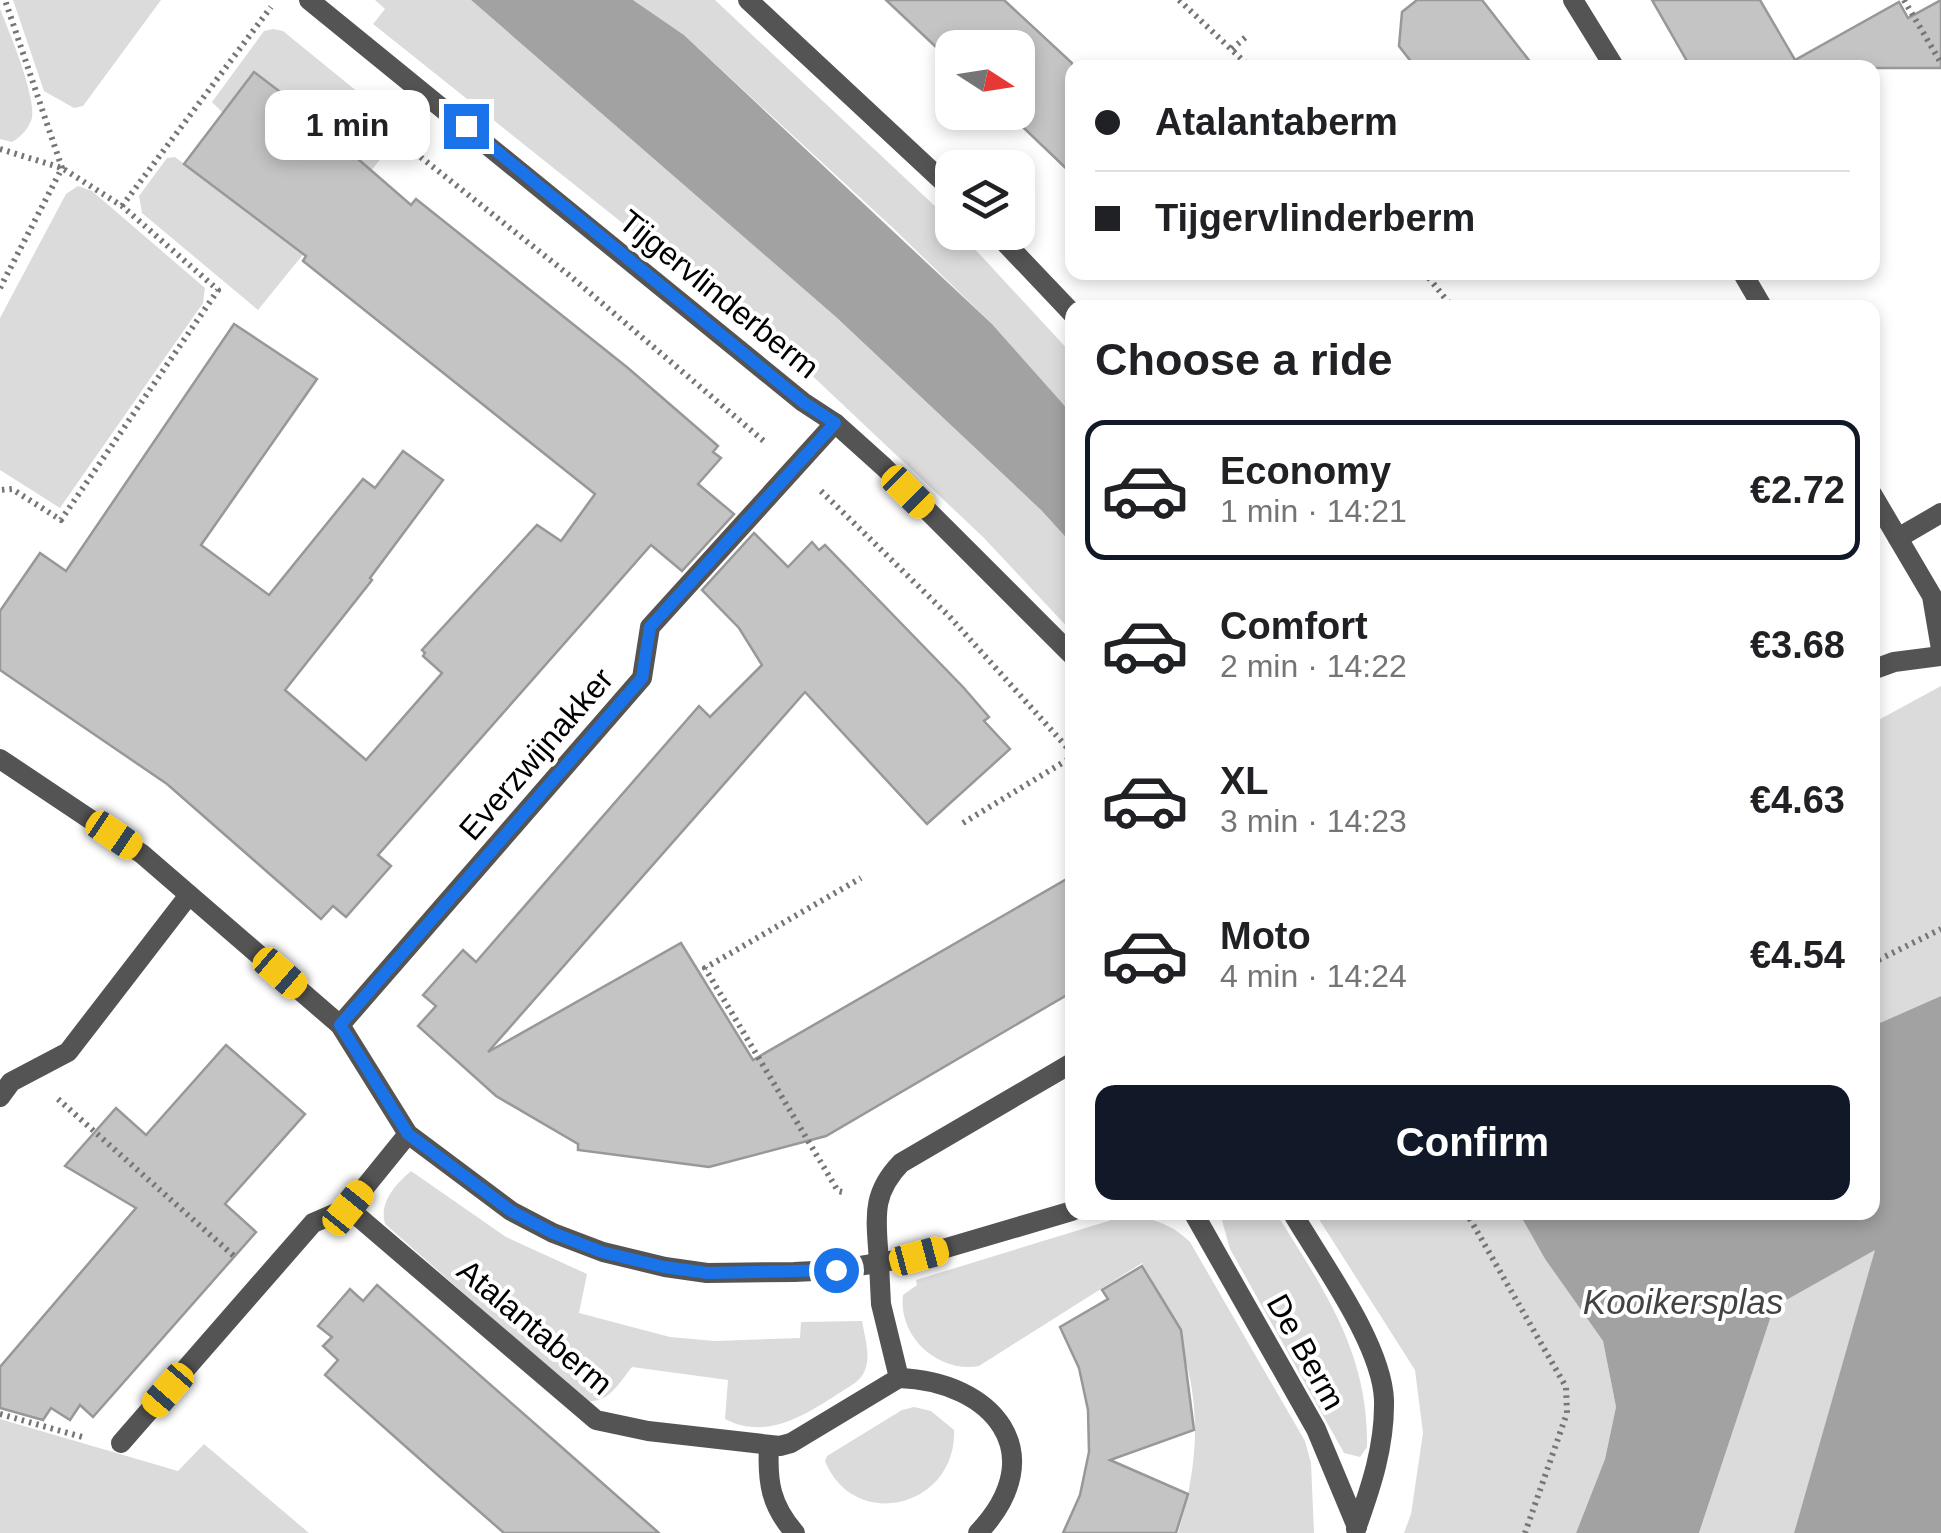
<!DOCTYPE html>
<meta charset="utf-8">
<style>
:root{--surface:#fff;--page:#f6f6f6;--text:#202124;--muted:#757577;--line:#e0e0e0;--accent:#111827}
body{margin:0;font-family:Helvetica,sans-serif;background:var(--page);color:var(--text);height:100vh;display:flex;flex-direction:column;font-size:38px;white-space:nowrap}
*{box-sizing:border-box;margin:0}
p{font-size:32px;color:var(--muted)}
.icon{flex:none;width:55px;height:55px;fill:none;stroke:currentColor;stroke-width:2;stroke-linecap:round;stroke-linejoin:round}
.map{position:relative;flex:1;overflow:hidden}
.side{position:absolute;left:1065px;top:300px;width:815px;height:920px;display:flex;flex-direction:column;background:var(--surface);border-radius:20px;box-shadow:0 5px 15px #0003}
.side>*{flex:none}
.top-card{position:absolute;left:1065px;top:60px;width:815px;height:220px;border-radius:20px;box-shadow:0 5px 15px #0003;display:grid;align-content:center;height:220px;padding:0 30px;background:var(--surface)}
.needle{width:65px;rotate:102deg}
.tools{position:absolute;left:935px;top:30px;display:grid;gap:20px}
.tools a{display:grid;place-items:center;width:100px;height:100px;border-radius:20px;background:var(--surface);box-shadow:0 5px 15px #0003;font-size:50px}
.end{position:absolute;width:45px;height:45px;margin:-22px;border:12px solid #1a73e8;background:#fff;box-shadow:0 0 0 5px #fff}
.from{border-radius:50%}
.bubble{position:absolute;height:70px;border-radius:20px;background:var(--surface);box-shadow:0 5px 15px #0003;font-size:32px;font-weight:700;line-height:70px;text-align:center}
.car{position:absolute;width:30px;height:60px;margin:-30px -15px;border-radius:12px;box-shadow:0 0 8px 2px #0007;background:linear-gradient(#f5c518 24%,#345 0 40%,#f5c518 0 76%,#345 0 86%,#f5c518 0)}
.top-card b{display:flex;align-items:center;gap:35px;height:95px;font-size:38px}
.top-card b+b{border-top:2px solid var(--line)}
.top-card i{width:25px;height:25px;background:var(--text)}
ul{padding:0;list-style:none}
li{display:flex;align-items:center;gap:30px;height:140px;margin:0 20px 15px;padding:0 10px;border:5px solid transparent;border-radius:20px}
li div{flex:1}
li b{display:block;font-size:38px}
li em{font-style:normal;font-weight:700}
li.selected{border-color:var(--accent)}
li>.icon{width:90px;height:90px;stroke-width:1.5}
h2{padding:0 30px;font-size:45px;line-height:120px}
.cta{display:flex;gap:20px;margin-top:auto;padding:20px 30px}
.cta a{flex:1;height:115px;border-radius:20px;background:var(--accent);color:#fff;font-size:40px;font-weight:700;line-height:115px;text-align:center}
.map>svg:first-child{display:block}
</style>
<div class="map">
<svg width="1941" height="1533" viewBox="0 0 1941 1533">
<rect width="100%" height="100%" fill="#fff"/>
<!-- green -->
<g fill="#dbdbdb">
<path d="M13,0H161L83,106L74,108L44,91Z"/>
<path d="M375,0H471L836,317L1041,510L1072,544V632L983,537L803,367L373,24L385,9Z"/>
<path d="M633,0H715L937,208L952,224V232L960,233L1072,354V414L992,324L893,228L684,35Z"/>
<path d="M0,9C9,31 36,96 32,118C29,128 21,137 12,142L0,139Z"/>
<path d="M273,29L283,31L402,128L400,135L258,310L142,213L139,196L167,158L175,157L277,233L346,142L254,72L223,113L212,102L264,31Z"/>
<path d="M78,186L92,191L205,288L203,303L60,508L0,470V318L66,194Z"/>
<path d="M1941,686V996L1873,1026V723Z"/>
<path d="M411,1171L506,1237L587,1274L579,1313L670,1337L715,1341L800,1338L801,1322L862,1321C866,1344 876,1370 852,1385C813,1409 772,1443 725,1419L728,1380L632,1367C619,1383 607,1406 585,1400L385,1224C379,1202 395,1185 411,1171Z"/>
<path d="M1220,1213H1276C1324,1290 1369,1353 1367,1447L1360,1457L1344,1453L1230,1249Z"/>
<path d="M1315,1213H1519L1545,1259L1603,1341L1616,1407L1605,1459L1576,1533H1404L1411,1514L1423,1433L1415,1370Z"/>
<path d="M1139,1217C1161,1221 1174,1227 1190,1242L1305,1441L1311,1463L1314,1533H1178C1209,1430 1198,1355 1142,1263L979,1366C938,1373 898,1337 903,1295L917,1285L916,1280L1115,1219Z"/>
<path d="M1876,1249L1794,1533H1699L1774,1307Z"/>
<path d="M914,1407L931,1411L954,1430C957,1507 854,1533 825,1461L827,1456L902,1410Z"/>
<path d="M0,1419L178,1471L204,1444L309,1533H0Z"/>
</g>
<!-- water -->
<g fill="#a2a2a2">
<path d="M471,0H633L684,35L992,324L1072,414V544L1041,510L836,317Z"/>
<path d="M1941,996V1533H1794L1875,1250L1774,1307L1699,1533H1576L1605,1459L1616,1407L1603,1341L1545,1259L1519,1213L1872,1212L1873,1026Z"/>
</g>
<!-- building -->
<g fill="#c4c4c4" stroke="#989898" stroke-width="2.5">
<path d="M886,0H1004L1072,63V174L1007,112H1018V48H952V62Z"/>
<path d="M1417,0H1482L1535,68H1416L1399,46L1402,12Z"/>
<path d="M1652,0H1760L1795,60L1899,2L1908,18L1941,0V68H1691Z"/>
<path d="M254,72L346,142L343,146L411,205L416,199L628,368L718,446L713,452L721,458L698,484L734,514L682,571L651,545L378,855L391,866L346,917L333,906L321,919L167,784L0,670V611L40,553L66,571L234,324L317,379L201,545L269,595L363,479L375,488L403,451L443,480L370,578L372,580L285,690L366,760L442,673L423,656L425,653L422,650L537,525L561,541L595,494L303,261L306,256L184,164Z"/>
<path d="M754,533L788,567L812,542L819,550L825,545L963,687L989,717L984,721L1010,749L927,824L805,692L488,1052L681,943L753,1060L1072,876V992L826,1136L709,1167L578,1150V1144L496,1096L418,1026L436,1006L423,995L463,950L476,962L699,706L710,717L762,665L739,628L702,590Z"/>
<path d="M226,1045L305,1114L225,1204L256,1232L93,1417L80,1405L70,1420L51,1408L43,1420L0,1408V1367L136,1208L65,1166L116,1108L146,1135Z"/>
<path d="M1142,1266L1181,1330L1194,1430L1110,1460L1188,1494L1176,1533H1063L1080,1495L1089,1452L1088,1410L1079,1368L1060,1327L1108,1299L1102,1290Z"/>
<path d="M377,1285L558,1444L659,1533H504L440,1477L325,1375L338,1360L323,1346L332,1337L318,1326L350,1289L363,1301Z"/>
</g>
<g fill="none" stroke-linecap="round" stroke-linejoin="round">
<!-- path -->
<g stroke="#767676" stroke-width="6" stroke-dasharray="2.5 5" stroke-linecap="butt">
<path d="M1179,0L1251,68"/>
<path d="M1904,0L1941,63"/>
<path d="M1232,49L1248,35"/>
<path d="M412,131L403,143L569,275L766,443"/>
<path d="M0,149L62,168L122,206L218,290L61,520L12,489L0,490"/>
<path d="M122,206L271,7"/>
<path d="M1424,272L1453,308"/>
<path d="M0,288L62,168L5,0"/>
<path d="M821,491L949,616L1072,753"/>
<path d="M963,823L1072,757"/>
<path d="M1872,963L1941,929"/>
<path d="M58,1099L235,1257"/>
<path d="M842,1192L838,1191L705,968L861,878"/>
<path d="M1466,1212L1566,1387L1567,1413L1525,1533"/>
<path d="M0,1414L86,1438"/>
</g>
<!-- lane -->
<g stroke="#545454" stroke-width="20">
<path d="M1898,538L1941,513"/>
<path d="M879,1264C877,1221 869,1196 901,1163L1072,1063"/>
</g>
<!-- street -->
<g stroke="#545454" stroke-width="20">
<path d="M309,0L803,402L835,423L884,467L1072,655"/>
<path d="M748,0L952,190"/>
<path d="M1573,0L1615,68"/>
<path d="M995,232L1072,313"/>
<path d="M1742,272L1763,308"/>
<path d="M1872,494L1932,596L1941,649"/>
<path d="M1872,670L1894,662L1941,656"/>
<path d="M0,759L142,854L340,1025L408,1134L511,1211L553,1233L603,1252L665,1267L707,1273L794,1272L835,1270L919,1256L1072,1211"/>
<path d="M340,1025L642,678L650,627L835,423"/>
<path d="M0,1097L11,1082L68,1052L189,895"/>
<path d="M348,1208L596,1420L648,1431L780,1446L791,1443L899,1378L881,1304L879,1264"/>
<path d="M1193,1212L1316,1429L1357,1527"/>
<path d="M1292,1212C1321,1262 1382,1344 1384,1400C1385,1446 1371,1487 1356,1529"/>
<path d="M899,1378C992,1381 1054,1453 978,1533"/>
<path d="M121,1443L313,1223L348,1208L408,1134"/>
<path d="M769,1447C767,1482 771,1506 795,1533"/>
</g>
</g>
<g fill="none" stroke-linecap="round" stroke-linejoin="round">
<!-- route -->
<path stroke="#1a73e8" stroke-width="12" d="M466,126L803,402L835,423L650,627L642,678L340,1025L408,1134L511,1211L553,1233L602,1252L664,1267L708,1273L836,1270"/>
</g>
<g text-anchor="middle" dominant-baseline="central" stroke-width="8" stroke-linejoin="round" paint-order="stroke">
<!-- street labels -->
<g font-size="32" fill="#000" stroke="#fff">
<text transform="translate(719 294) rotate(39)">Tijgervlinderberm</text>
<text transform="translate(536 754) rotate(-49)">Everzwijnakker</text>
<text transform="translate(535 1327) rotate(40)">Atalantaberm</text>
<text transform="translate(1306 1352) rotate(61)">De Berm</text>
</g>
<!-- water labels -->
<g font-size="35" font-style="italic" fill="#434343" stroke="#fff">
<text x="1683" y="1301">Kooikersplas</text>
</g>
</g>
</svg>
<div class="tools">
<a><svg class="needle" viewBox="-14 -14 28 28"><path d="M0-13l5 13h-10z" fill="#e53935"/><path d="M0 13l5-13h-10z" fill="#757577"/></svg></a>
<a><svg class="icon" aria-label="layers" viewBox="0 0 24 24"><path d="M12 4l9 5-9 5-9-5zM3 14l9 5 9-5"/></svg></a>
</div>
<i class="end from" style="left:836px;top:1270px"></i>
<i class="end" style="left:466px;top:126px"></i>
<div class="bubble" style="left:265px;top:90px;width:165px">1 min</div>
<i class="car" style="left:908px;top:492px;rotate:135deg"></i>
<i class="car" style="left:114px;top:835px;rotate:124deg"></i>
<i class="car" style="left:280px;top:973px;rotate:131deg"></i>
<i class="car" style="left:348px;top:1208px;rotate:39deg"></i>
<i class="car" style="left:919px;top:1256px;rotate:75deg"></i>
<i class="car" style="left:168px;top:1390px;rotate:221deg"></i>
<div class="top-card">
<b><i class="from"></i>Atalantaberm</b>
<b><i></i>Tijgervlinderberm</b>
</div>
<section class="side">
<h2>Choose a ride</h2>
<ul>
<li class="selected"><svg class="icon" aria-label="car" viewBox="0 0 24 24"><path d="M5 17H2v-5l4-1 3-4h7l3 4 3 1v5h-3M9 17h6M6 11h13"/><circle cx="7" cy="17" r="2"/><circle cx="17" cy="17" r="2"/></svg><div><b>Economy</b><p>1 min · 14:21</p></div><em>€2.72</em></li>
<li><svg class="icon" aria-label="car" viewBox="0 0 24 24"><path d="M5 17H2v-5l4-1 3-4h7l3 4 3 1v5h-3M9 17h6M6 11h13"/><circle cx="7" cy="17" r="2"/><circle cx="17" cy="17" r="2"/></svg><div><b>Comfort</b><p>2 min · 14:22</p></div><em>€3.68</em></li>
<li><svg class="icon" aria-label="car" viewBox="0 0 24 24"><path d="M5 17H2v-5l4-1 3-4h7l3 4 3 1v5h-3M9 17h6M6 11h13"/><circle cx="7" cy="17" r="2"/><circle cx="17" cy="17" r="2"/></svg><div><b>XL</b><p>3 min · 14:23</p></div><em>€4.63</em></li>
<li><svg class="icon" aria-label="car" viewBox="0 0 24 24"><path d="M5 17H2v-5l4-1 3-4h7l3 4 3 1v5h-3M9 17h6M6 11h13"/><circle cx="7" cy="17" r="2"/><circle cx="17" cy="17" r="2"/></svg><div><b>Moto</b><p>4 min · 14:24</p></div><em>€4.54</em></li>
</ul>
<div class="cta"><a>Confirm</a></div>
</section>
</div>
